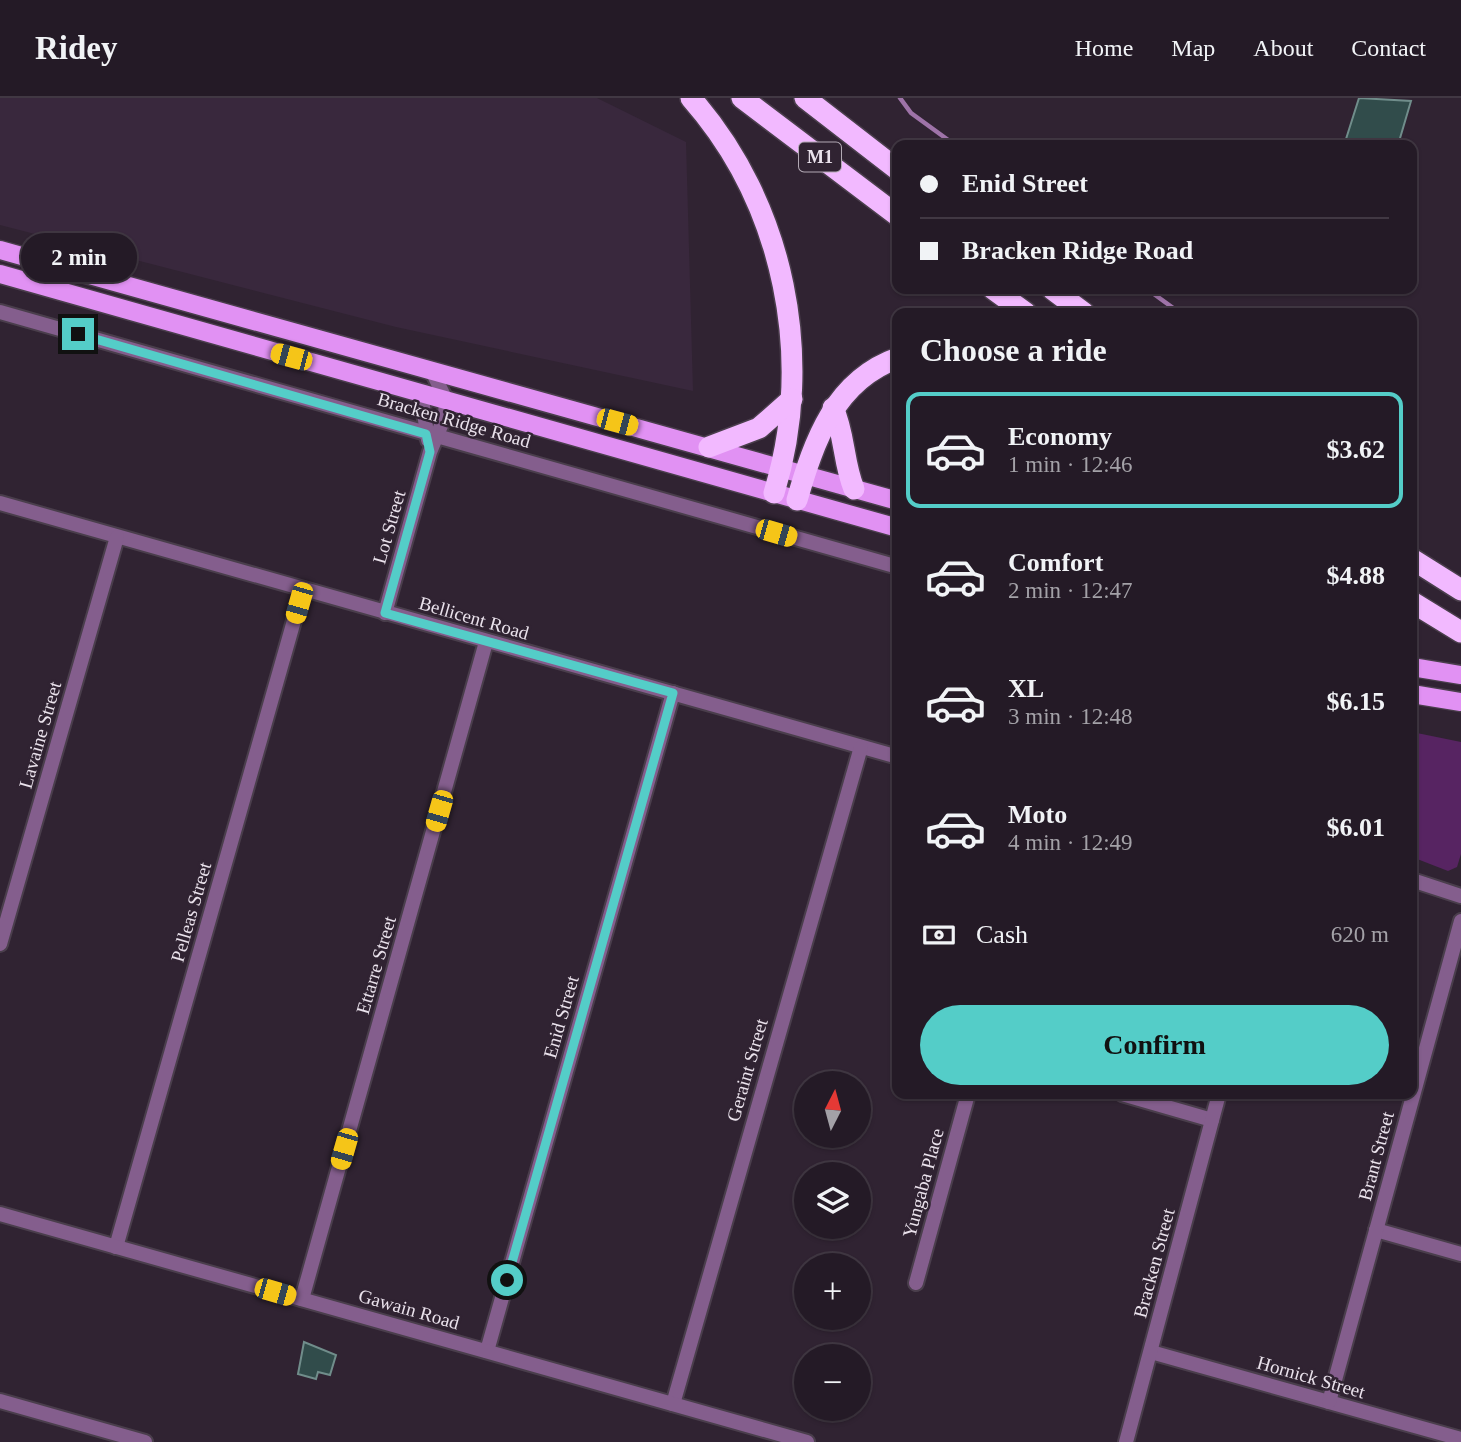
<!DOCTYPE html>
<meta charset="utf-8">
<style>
:root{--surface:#241a26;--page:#302732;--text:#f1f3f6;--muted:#a3a1a7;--line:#413843;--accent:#54cdc8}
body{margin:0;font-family:"Times New Roman",serif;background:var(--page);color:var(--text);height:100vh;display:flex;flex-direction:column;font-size:26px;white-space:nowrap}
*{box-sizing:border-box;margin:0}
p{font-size:23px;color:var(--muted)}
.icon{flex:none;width:38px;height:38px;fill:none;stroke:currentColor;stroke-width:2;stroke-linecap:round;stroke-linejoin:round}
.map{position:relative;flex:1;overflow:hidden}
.side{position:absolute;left:892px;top:210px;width:525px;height:791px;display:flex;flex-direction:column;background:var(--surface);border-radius:14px;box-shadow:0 2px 5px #0004,0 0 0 2px var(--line)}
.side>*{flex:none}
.guide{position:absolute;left:892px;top:42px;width:525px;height:154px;border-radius:14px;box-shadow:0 2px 5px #0004,0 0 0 2px var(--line);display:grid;align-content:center;height:154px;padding:0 28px;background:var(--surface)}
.needle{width:46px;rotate:6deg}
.controls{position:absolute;left:794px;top:973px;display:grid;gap:14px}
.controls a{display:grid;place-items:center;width:77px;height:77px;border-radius:50%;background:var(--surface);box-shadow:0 2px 5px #0004,0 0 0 2px var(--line);font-size:35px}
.end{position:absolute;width:32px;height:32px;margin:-16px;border:9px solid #54cdc8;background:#111;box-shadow:0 0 0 4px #111}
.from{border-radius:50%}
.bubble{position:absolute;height:49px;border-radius:24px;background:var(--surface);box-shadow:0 2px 5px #0004,0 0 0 2px var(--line);font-size:23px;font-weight:800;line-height:49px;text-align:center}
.car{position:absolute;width:21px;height:42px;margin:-21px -10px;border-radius:9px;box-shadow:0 0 5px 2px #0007;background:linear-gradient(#f5c518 24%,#345 0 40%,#f5c518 0 76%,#345 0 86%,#f5c518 0)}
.guide b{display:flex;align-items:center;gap:24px;height:66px;font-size:26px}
.guide b+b{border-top:2px solid var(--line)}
.guide i{width:18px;height:18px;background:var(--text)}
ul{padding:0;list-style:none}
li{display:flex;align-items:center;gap:21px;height:116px;margin:0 14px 10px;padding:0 14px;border:4px solid transparent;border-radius:14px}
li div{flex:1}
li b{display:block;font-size:26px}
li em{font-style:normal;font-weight:800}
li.active{border-color:var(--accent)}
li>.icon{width:63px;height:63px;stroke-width:1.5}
h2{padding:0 28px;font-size:32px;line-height:84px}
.pay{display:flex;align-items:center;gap:18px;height:77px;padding:0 28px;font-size:26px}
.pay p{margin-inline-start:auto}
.primary-button{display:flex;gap:14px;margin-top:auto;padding:14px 28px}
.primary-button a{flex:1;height:80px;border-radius:42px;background:var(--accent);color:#111;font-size:28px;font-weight:800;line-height:80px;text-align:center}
header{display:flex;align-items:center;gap:42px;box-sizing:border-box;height:98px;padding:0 35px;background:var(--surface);border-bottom:2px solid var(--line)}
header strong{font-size:33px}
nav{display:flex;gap:38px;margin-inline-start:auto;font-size:24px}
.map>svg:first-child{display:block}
</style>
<header>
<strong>Ridey</strong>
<nav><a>Home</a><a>Map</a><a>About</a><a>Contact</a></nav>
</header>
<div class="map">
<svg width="1461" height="1344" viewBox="0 0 1461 1344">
<rect width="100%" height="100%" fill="#302332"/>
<!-- built -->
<path fill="#39283d" d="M0,0H597L686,44L693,293L396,229L0,127Z"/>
<!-- green -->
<path fill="#572462" d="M1412,634L1461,644V756L1457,769L1448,773L1412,759Z"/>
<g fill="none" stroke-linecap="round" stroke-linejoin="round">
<!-- stream -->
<g stroke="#9e73a8" stroke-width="4.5">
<path d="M900,0L911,15L955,47"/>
<path d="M1147,191L1180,215"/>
</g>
</g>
<!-- building -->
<g fill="#314c4b" stroke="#708d8b" stroke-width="2">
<path d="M1359,0L1411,3L1398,47H1368L1346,41Z"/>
<path d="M304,1244L336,1257L330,1277L318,1274L316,1281L298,1276Z"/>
</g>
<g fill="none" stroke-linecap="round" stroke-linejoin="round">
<defs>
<g id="minor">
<path d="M0,214L898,469"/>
<path d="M421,295L428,342"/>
<path d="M0,405L898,659"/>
<path d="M385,515L430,354L445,318L446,302L432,273"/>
<path d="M1412,782L1461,798"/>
<path d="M0,846L117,439"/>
<path d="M1122,996L1212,1022"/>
<path d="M1376,1132L1461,1156"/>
<path d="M116,1149L303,491"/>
<path d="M916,1185L968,996"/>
<path d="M302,1201L486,544"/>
<path d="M487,1253L673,595"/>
<path d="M1151,1254L1461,1341"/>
<path d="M0,1303L145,1344"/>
<path d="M1329,1304L1461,823"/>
<path d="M673,1306L861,649"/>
</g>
<g id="tertiary">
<path d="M0,1116L807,1344"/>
<path d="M1126,1344L1219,996"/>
</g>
<g id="primary">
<path d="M0,152L898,403"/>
<path d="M0,176L898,430"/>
<path d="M1412,569L1461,577"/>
<path d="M1412,596L1461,604"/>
</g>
<g id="motorway">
<path d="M691,0C785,107 815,260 774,395"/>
<path d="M742,0L898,118"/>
<path d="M805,0L898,72"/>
<path d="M993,191L1026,215"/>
<path d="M1052,191L1084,215"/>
<path d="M833,310C845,336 843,364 854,391"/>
<path d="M709,349L759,330L792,301"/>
<path d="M797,402C814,343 835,282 898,260"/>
<path d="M1412,461L1461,492"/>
<path d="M1412,504L1461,534"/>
</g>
</defs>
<!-- minor casing -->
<use href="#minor" stroke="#4a3e4c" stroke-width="18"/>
<!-- tertiary casing -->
<use href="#tertiary" stroke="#4a3e4c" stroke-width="18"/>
<!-- primary casing -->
<use href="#primary" stroke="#4a3e4c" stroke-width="21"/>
<!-- motorway casing -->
<use href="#motorway" stroke="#4a3e4c" stroke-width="24"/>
<!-- minor -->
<use href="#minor" stroke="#845e8d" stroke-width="14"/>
<!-- tertiary -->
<use href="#tertiary" stroke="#845e8d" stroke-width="14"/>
<!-- primary -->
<use href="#primary" stroke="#e191f3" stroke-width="18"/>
<!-- motorway -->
<use href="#motorway" stroke="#f2b9ff" stroke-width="21"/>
</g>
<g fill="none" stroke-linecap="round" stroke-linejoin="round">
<!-- route -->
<path stroke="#54cdc8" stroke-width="9" d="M78,236L426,336L430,354L385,515L673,595L507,1182"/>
</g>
<g text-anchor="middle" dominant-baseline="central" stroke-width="5" stroke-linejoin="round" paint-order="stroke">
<!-- shield labels -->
<rect fill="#302332" stroke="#b2a9b4" stroke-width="2" x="799" y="44.5" width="42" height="29" rx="5"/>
<g font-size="18" font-weight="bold" fill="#eae2ec">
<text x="820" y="59">M1</text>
</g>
<!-- street labels -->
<g font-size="19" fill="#eae2ec" stroke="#302332">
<text transform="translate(454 322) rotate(16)">Bracken Ridge Road</text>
<text transform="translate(389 429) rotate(-74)">Lot Street</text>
<text transform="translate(474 520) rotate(16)">Bellicent Road</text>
<text transform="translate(40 637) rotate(-74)">Lavaine Street</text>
<text transform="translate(191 814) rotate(-74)">Pelleas Street</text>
<text transform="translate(376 867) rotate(-74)">Ettarre Street</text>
<text transform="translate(561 919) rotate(-74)">Enid Street</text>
<text transform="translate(747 972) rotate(-74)">Geraint Street</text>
<text transform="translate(1376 1058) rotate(-75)">Brant Street</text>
<text transform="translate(923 1085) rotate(-75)">Yungaba Place</text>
<text transform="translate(1154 1165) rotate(-75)">Bracken Street</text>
<text transform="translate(409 1211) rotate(16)">Gawain Road</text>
<text transform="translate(1311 1279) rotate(16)">Hornick Street</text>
</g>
</g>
</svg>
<div class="controls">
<a><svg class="needle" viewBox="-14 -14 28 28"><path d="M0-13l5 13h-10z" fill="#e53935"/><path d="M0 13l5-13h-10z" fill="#a3a1a7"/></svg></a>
<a><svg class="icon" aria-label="layers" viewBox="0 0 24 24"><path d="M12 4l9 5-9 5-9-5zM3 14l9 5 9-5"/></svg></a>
<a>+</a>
<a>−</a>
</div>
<i class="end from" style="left:507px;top:1182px"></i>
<i class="end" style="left:78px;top:236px"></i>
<div class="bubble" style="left:21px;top:135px;width:116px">2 min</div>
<i class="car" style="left:291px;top:259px;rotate:285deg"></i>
<i class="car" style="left:617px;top:324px;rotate:105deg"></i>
<i class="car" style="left:776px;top:435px;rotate:106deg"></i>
<i class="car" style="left:299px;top:505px;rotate:196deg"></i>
<i class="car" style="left:439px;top:713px;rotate:196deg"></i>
<i class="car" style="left:344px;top:1051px;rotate:196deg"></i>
<i class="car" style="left:275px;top:1194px;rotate:106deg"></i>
<div class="guide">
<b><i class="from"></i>Enid Street</b>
<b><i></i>Bracken Ridge Road</b>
</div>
<section class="side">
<h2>Choose a ride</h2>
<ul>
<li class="active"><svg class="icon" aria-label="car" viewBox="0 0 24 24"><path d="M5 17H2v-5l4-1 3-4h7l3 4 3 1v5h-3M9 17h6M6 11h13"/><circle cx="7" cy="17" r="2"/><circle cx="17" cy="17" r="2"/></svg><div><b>Economy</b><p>1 min · 12:46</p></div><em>$3.62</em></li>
<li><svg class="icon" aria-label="car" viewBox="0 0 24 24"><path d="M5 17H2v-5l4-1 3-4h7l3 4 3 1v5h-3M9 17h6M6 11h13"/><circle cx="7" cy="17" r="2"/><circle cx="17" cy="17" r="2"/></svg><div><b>Comfort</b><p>2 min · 12:47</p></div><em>$4.88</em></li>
<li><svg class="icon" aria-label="car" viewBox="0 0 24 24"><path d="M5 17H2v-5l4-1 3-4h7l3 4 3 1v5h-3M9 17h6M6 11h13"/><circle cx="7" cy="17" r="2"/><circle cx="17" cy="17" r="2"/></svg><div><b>XL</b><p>3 min · 12:48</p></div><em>$6.15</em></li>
<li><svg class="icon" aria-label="car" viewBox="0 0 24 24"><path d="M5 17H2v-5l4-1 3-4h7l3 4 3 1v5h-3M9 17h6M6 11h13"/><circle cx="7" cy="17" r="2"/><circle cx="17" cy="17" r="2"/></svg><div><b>Moto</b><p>4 min · 12:49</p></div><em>$6.01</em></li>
</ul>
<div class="pay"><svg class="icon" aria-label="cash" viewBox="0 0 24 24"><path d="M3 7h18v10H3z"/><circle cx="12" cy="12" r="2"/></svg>Cash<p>620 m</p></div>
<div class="primary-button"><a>Confirm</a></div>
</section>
</div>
